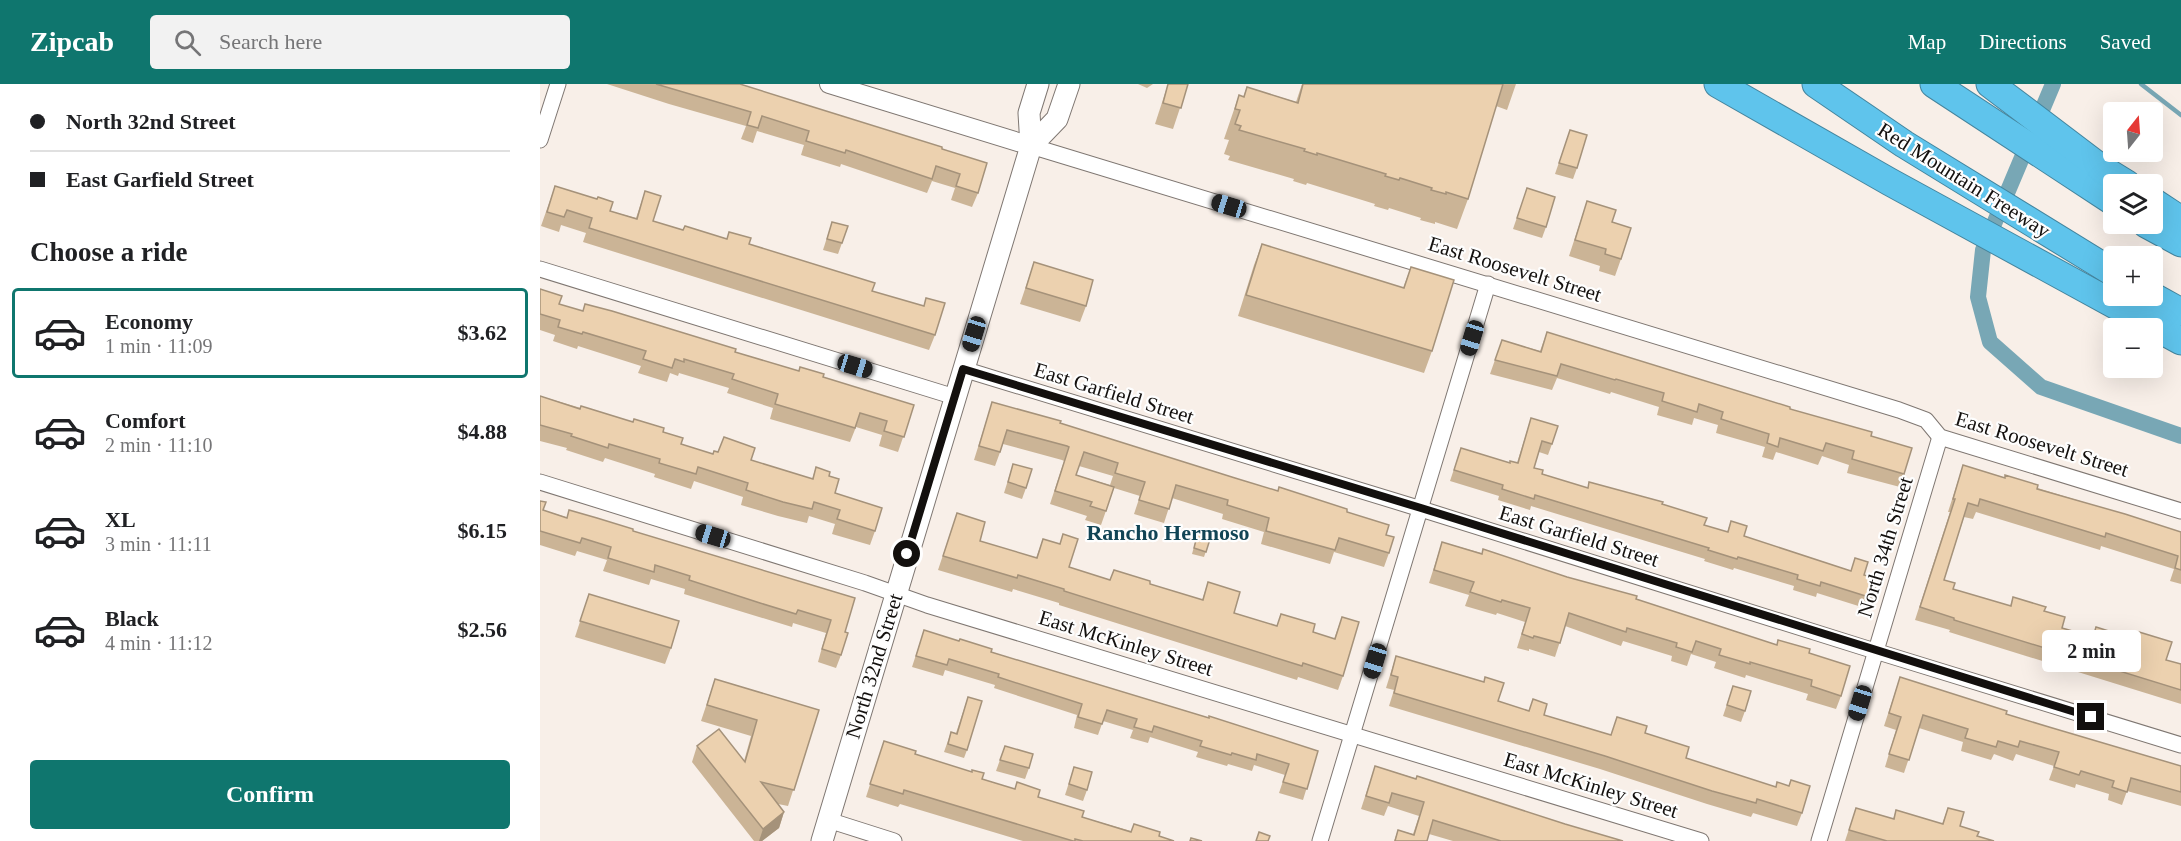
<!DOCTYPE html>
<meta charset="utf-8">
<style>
:root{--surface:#fff;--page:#f2f2f2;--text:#202124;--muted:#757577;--line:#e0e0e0;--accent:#0f766e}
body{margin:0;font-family:"Times New Roman",serif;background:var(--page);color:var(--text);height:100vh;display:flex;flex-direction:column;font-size:22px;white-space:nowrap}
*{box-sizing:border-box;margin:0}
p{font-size:20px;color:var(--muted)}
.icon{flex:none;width:33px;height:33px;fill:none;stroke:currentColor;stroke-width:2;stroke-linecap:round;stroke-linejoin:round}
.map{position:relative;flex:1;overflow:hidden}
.sheet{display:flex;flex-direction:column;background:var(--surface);width:540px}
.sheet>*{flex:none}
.hud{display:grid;align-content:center;height:132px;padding:0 30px;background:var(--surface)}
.needle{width:39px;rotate:17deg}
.buttons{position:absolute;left:1563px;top:18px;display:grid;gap:12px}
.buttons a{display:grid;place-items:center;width:60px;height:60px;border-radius:6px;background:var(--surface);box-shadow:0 6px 24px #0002;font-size:30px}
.end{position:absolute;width:27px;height:27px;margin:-14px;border:8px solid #13100e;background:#fff;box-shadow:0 0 0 3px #fff}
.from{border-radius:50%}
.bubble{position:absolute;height:42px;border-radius:6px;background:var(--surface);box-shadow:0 6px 24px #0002;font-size:20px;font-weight:700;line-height:42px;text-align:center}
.car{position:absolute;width:18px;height:36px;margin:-18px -9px;border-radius:8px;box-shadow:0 0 4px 2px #0007;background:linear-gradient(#222 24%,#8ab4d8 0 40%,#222 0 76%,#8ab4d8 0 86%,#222 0)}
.hud b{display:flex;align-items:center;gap:21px;height:57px;font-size:22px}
.hud b+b{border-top:2px solid var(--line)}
.hud i{width:15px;height:15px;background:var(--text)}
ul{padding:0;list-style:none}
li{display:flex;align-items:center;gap:18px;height:90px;margin:0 12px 9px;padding:0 18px;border:3px solid transparent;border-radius:6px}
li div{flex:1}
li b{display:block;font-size:22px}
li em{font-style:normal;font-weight:700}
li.current{border-color:var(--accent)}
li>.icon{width:54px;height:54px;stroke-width:1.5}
h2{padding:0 30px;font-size:27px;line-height:72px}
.action{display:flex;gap:12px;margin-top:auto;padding:12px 30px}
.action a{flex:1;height:69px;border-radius:6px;background:var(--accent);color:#fff;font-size:24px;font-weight:700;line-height:69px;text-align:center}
header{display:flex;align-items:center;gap:36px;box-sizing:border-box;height:84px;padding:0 30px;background:var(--accent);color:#fff}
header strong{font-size:28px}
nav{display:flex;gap:33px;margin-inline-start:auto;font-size:21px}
.search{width:420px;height:54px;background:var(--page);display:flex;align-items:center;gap:15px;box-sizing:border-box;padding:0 21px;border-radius:6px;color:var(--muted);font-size:22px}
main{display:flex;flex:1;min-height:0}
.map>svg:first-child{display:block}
</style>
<header>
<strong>Zipcab</strong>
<div class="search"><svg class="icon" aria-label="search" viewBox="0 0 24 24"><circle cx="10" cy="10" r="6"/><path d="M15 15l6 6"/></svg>Search here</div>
<nav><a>Map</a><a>Directions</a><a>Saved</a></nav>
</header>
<main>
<section class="sheet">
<div class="hud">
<b><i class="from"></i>North 32nd Street</b>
<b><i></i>East Garfield Street</b>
</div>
<h2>Choose a ride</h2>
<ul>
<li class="current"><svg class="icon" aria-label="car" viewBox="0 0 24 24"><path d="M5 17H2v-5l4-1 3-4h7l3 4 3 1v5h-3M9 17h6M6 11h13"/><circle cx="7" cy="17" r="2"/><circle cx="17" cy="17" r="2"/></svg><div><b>Economy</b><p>1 min · 11:09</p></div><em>$3.62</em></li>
<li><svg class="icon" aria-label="car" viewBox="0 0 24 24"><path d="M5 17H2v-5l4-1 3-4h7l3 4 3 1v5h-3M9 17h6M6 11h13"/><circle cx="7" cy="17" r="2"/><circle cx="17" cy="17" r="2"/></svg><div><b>Comfort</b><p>2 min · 11:10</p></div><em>$4.88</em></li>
<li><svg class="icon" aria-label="car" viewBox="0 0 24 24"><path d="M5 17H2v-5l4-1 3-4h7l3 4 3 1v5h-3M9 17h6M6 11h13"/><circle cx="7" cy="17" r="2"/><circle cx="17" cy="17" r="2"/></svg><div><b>XL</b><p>3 min · 11:11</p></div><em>$6.15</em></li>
<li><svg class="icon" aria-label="car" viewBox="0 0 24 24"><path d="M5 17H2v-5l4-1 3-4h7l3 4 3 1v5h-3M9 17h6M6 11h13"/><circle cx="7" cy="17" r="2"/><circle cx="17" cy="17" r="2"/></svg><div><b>Black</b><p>4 min · 11:12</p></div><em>$2.56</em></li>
</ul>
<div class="action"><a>Confirm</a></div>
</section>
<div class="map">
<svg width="1641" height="757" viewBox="0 0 1641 757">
<rect width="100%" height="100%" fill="#f8efe8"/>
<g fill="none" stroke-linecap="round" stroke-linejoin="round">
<!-- stream -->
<path stroke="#78a7b5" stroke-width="4.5" d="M1601,0L1641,31"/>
<!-- canal -->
<path stroke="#78a7b5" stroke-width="16" d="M1513,0L1443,166L1438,213L1450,258L1501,303L1641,352"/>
<defs>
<g id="minor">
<path d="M0,56L18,0"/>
<path d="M491,62L1359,326L1386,336L1400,353L1641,427"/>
<path d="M0,185L415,313"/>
<path d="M423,285L881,425L1322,563L1641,661"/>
<path d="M0,398L325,499L387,521L1161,757"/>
<path d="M288,736L354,757"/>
<path d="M780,757L948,200"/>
<path d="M1279,757L1400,353"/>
</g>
<path id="tertiary" d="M289,0L491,62"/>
<g id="secondary">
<path d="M491,62L517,35L529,0"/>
<path d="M282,757L491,62L489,29L498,0"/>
</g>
<g id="motorway">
<path d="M1178,0L1350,98L1641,257"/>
<path d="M1276,0L1364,60L1574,189"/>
<path d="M1394,0L1574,118"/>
<path d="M1450,0L1561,84L1587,100"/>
<path d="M1612,117L1641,136"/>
<path d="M1606,140L1641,159"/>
<path d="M1612,212L1641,228"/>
</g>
</defs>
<!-- minor casing -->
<use href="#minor" stroke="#7f7772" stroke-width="17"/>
<!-- tertiary casing -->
<use href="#tertiary" stroke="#7f7772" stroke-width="20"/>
<!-- secondary casing -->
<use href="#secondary" stroke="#7f7772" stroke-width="23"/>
<!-- motorway casing -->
<use href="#motorway" stroke="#44859e" stroke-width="29"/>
<!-- minor -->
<use href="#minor" stroke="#fff" stroke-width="15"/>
<!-- tertiary -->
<use href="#tertiary" stroke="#fff" stroke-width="18"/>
<!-- secondary -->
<use href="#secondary" stroke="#fff" stroke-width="21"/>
<!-- motorway -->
<use href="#motorway" stroke="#5fc4ec" stroke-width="27"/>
</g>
<!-- wall -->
<g fill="#cbb496" fill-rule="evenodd">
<path d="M67,0H200L402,65L438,109L432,123L411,116L415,104L392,97L387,109L301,80L300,83L261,71L264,61L217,47L213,59L201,55L206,42L129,20Z"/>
<path d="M598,0H613L607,4Z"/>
<path d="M628,0H648L633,45L615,40Z"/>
<path d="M762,0H976L967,26L956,22L928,115L917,145L895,138V140L880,136L881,134L849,124L848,126L834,122L835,120L767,99L766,101L753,97L754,95L688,76L690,72L684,70L689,56L684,55L699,11L703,13L707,3L756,18Z"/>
<path d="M1030,46L1037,84L1033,95L1015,90Z"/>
<path d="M15,102L70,127L96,134L105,107L113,137L143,146L209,160L332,207L395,251L389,266L43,158L46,149L21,141L19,148L1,142Z"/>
<path d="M987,104L1006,143L1002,154L973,145Z"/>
<path d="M1047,117L1072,138L1081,175L1075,192L1059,187L1060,182L1029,172Z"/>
<path d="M292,138L302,159L298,170L283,166Z"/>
<path d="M722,160L863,204L871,183L892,267L884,289L698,232L714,181Z"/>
<path d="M494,178L546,222L540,238L480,220Z"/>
<path d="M0,205L19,220L42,227L195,268L374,321L358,368L339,362L342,351L316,343L310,358L230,335L233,324L187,309L189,304L139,289L138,292L130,289L127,298L98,289L101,282L38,262L37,265L13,257L15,251L0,246Z"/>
<path d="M1007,248L1250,325L1331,352L1364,390L1360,403L1307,389L1309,381L1282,372L1278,381L1236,368L1233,376L1222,373L1225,363L1176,349L1178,341L1154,334L1152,341L1117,331L1119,323L1071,308L1070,310L1017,294L1012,306L950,290L962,256L1000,267Z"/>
<path d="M0,312L123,348L141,360L173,370L211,376L272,395L276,383L289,392L295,409L335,447L330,461L292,450L295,440L269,432L267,439L238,432L201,421L203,413L154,397L151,405L114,393L115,390L65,374L63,378L26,366L27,364L0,357Z"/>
<path d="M452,318L695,394L807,428L846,451L849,469L844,483L794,468L790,480L721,460L724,448L682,435L683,430L632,414L624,439L594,430L600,412L574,404L561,441L545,436L547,432L510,420L524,377L522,376L463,360L455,382L434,376ZM539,382L573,392L570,401L536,391Z"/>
<path d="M991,334L1012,360L1008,371L999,368L994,384L1002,390L1047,404L1122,420L1164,441L1187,448L1191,437L1204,452L1311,487L1315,474L1324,491L1332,514L1328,525L1277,509L1276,513L1253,506L1254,502L1194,484L1193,486L1164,477L1165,475L991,422L990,426L958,416L959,412L910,397L921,364L970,379H977Z"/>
<path d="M473,380L486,404L482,415L464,409Z"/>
<path d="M1423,381L1641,448V500L1630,497L1634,485L1561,462L1560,466L1436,428L1433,435L1424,433L1404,496L1413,505L1470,522L1473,513L1504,527L1522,544L1553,553L1556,543L1626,576L1641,580V620L1409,548L1410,546L1375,536L1410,428H1408Z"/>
<path d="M0,417L3,426L26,433L93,447L315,514L305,548L301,571L296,584L278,578L286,549L253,539L252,543L144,510L145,505L111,495L109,501L63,487L67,476L37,467L35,472L0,461Z"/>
<path d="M417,429L440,457L496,474L503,455L529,483L570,496L574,486L610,500L662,516L668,498L694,529L737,542L741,530L773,548L794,555L802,533L803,592L798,606L758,593L757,596L519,521V519L473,505L472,508L398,486Z"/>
<path d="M658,448L671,452L664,473L652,470Z"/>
<path d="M902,458L1027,493L1236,561L1269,569L1301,612L1296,625L1266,616L1268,610L1206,591L1205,594L1174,584L1176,578L1151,570L1147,582L1131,577L1132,572L1083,557L1081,562L1025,542L1015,573L989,565V567L977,564L985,538L957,529L956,531L925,522L929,511L889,499Z"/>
<path d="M49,510L131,564L125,580L35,553Z"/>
<path d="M384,546L451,568L778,667L763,716L739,709L745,691L714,681L712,687L688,680L687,682L656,673L658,668L610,653L608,659L590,654L593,646L563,637L558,651L534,644L537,631L454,604L455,601L405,586L403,592L372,583Z"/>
<path d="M856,572L958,617L989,627L993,615L1004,631L1071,651L1077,633L1146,674L1262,729L1257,742L1213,729L1211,733L1167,720L1060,685L849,622L854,606L846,604Z"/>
<path d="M1360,593L1466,630L1509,643L1641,682V722L1587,707L1582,721L1568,716L1569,710L1536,700L1535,704L1509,696L1514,682L1476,670L1473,677L1454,670L1451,676L1421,667L1423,658L1379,644L1364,689L1345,683L1356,646L1344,642Z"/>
<path d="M175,595L279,626L248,722L238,720L244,728L239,744L222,757H214L152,678L157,662L204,677L211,652L161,637Z"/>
<path d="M1193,602L1205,627L1201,638L1183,632Z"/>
<path d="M428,613L427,666L424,674L404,668L411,648L416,649Z"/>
<path d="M344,657L375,670L442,695L498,713L542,733L591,747L619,752L634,757H483L360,720L358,723L326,713Z"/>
<path d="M465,662L489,684L485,695L456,687Z"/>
<path d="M835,682L1025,740L1083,757H913L889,750L887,757H854L858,746L873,750L879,732L848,722L844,732L821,725Z"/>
<path d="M534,683L547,706L543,717L525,711Z"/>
<path d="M1316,724L1353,735L1356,726L1402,740L1408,724L1420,742L1437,752L1454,757H1305Z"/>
</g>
<!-- shaded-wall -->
<path fill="#a5927a" d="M244,728L239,744L222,757H219L223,745Z"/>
<!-- building -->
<g fill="#ecd1af" stroke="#a5927a" stroke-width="1.5">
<path d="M116,0H200L270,22L402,63V65L447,79L438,109L416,102L420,90L396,82L392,95L306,66L305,69L266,57L269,47L222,32L218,44L207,41L211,28Z"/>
<path d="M628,0H648L641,24L623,19Z"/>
<path d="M763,0H963L928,115L906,108V110L891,106L892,104L860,94L859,96L845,92L846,90L777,69V71L764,67L765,65L699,46L701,42L695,40L700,26L695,25L699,11L704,13L707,3L758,19Z"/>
<path d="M1030,46L1047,51L1037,84L1019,79Z"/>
<path d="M15,102L57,115L58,113L73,118L70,127L97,135L105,107L121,112L113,137L143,146L145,142L187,155L189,148L211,154L209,160L335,199L332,207L384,222L386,214L405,219L395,251L49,144L52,134L27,126L24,133L7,128Z"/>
<path d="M987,104L1015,113L1006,143L977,134Z"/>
<path d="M1047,117L1076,126L1072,138L1091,144L1081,175L1065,170L1066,165L1035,156Z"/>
<path d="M292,138L308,142L302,159L287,155Z"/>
<path d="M722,160L864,204L871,183L914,196L892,267L706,211Z"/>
<path d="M494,178L553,196L546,222L486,204Z"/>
<path d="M0,205L22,212L19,220L43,227L45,220L72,227L196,265L195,268L259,287L260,283L284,290L283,293L374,321L364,353L344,347L347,337L320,329L315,344L235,320L238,310L192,295L194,290L144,275V278L135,275L132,284L103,275L106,267L43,248L42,250L18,243L20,236L0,230Z"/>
<path d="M1007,248L1250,323V325L1332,348L1331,352L1372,364L1364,390L1312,375L1314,367L1286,359L1283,367L1240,354L1238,363L1227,359L1229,350L1181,335L1183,328L1159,320L1157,328L1122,317L1124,309L1076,295L1075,296L1021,280L1017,292L955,276L962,256L1001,268Z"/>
<path d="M0,312L40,325L41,322L93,338L94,335L124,344L123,348L143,354L141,360L173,370L174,367L178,368L184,353L215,364L211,376L273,395L276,383L290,388L289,392L299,395L295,409L342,424L335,447L297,435L300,426L274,418L272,425L243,418L206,406L208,399L158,383L156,390L119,379L120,375L69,360L68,364L31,352L32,350L0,341Z"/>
<path d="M452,318L521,337L520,339L695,394L738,407L739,403L807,425V428L849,441L846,451L854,453L849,469L799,454L795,466L726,447L729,434L687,421L688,416L636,401L629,425L599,416L605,398L575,389L578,379L544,368L536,391L574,403L566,427L550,422L552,418L515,407L529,363L527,362L467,346L460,368L439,362Z"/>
<path d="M991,334L1018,342L1012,360L1002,357L994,384L1003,386L1002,390L1048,404L1049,398L1123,418L1122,420L1167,434L1164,441L1188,448L1191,437L1207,442L1204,452L1311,487L1315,474L1328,478L1324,491L1338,495L1332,514L1281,498L1280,502L1257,495L1258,491L1198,473L1197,475L1168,466L1169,464L995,411L994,415L962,405L963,401L914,386L921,364L970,379V377L978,379Z"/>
<path d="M473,380L492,385L486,404L468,398Z"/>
<path d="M1423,381L1465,394V391L1498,401L1497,405L1585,430L1641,448V486L1635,484L1638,472L1566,449L1565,453L1440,415L1438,422L1428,419L1404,496L1415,499L1413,505L1471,522L1473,513L1506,523L1504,527L1525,533L1522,544L1553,553L1556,543L1597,556L1599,548L1632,558L1626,576L1641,580V606L1414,536V534L1380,523L1415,415H1413Z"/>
<path d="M0,417L6,418L3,426L27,434L29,426L57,434L93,445V447L315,514L305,548L308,549L301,571L282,565L291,536L258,526L256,530L220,519L149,496L150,492L115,481L114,488L68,474L71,463L42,454L40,459L0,447Z"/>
<path d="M417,429L445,438L440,457L497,474L503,455L520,460L523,450L538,455L529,483L570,496L574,486L610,497V500L663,516L668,498L700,508L694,529L737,542L741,530L775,540L773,548L795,555L802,533L819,538L803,592L763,579L762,582L524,507V505L478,491L477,494L403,472Z"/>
<path d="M658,448L671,452L666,468L654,464Z"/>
<path d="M902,458L942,470L943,465L1027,493L1097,512L1096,515L1237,561L1238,556L1270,565L1269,569L1310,582L1301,612L1271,602L1272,596L1210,578V580L1179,571L1181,565L1156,557L1152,568L1136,563L1137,559L1087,544L1086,548L1029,529L1020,559L994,552L993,554L982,550L990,524L962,516L961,518L930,508L934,498L894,486Z"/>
<path d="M49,510L139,537L131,564L40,537Z"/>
<path d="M384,546L419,557L420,555L452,565L451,568L669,634V632L778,667L767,705L743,698L749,680L717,670L716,676L692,669L691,671L660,662L662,657L614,642L612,648L594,643L597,635L567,626L562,640L538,633L542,620L458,593L459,590L409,575L407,581L376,572Z"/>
<path d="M856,572L944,598L945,593L964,599L958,617L989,627L993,615L1007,620L1004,631L1071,651L1077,633L1107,642L1105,649L1149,663L1146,674L1236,703L1237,698L1249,702L1251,696L1270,702L1262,729L1217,715L1216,719L1172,707L1065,672L854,609L858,593L851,591Z"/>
<path d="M1360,593L1467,627L1466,630L1509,643L1641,682V708L1591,694L1587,708L1572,703L1574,697L1541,687L1539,691L1514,683L1519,668L1480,657L1478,663L1458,657L1456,663L1425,654L1428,645L1383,631L1369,676L1349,670L1361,633L1349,629Z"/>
<path d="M175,595L279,626L254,706L221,698L244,728L223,745L157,662L179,645L205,678L217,636L167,621Z"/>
<path d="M1193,602L1211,607L1205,627L1187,621Z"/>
<path d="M428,613L442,617L427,666L408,660L411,648L417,650Z"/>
<path d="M344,657L376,667L375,670L432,688V686L444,689L442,695L475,705L477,698L500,706L498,713L544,727L542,733L591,748L594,740L620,748L619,752L634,757H543L535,755V757H533L364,706L363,710L330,700Z"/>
<path d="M465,662L493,670L489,684L460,676Z"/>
<path d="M835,682L876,695L877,692L1025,740L1083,757H961L893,736L887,757H855L858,746L874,751L884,718L852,709L849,719L826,712Z"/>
<path d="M534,683L552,688L547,706L529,700Z"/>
<path d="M1316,724L1354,735L1356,726L1403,740L1408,724L1424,728L1420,742L1439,748L1437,752L1454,757H1347L1309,746Z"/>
<path d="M719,748L730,752L728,757H716Z"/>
<path d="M651,754L662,757H650Z"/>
</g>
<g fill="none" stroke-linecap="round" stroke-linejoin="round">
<!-- route -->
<path stroke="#13100e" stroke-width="8" d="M367,470L423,285L881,424L1551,633"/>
</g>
<g text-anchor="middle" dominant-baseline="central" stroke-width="4.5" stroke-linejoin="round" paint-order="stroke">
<!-- street labels -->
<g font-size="21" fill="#13100e" stroke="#fefefe">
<text transform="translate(1424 96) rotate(32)">Red Mountain Freeway</text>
<text transform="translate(975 185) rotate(17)">East Roosevelt Street</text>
<text transform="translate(574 309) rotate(17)">East Garfield Street</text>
<text transform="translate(1502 360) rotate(17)">East Roosevelt Street</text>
<text transform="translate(1039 452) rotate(17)">East Garfield Street</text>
<text transform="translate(1345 463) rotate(-73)">North 34th Street</text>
<text transform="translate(586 559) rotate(17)">East McKinley Street</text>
<text transform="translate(334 582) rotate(-73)">North 32nd Street</text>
<text transform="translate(1051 701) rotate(17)">East McKinley Street</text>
</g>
<!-- neighbourhood labels -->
<g font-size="22" font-weight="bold" fill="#145" stroke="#fefefe">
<text x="628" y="448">Rancho Hermoso</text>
</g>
</g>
</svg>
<div class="buttons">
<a><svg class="needle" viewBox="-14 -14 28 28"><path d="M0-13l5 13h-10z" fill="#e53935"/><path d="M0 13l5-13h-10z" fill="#757577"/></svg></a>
<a><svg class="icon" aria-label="layers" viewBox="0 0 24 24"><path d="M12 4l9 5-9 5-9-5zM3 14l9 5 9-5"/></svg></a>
<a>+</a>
<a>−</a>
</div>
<i class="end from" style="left:367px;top:470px"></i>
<i class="end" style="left:1551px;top:633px"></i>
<div class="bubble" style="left:1502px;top:546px;width:99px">2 min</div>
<i class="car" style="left:689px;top:122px;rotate:287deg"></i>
<i class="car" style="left:434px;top:250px;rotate:197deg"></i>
<i class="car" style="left:932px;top:254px;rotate:197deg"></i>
<i class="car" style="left:315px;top:282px;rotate:107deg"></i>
<i class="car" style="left:173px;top:452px;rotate:287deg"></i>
<i class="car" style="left:835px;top:577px;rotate:197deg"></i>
<i class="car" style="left:1320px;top:619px;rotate:197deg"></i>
</div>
</main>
